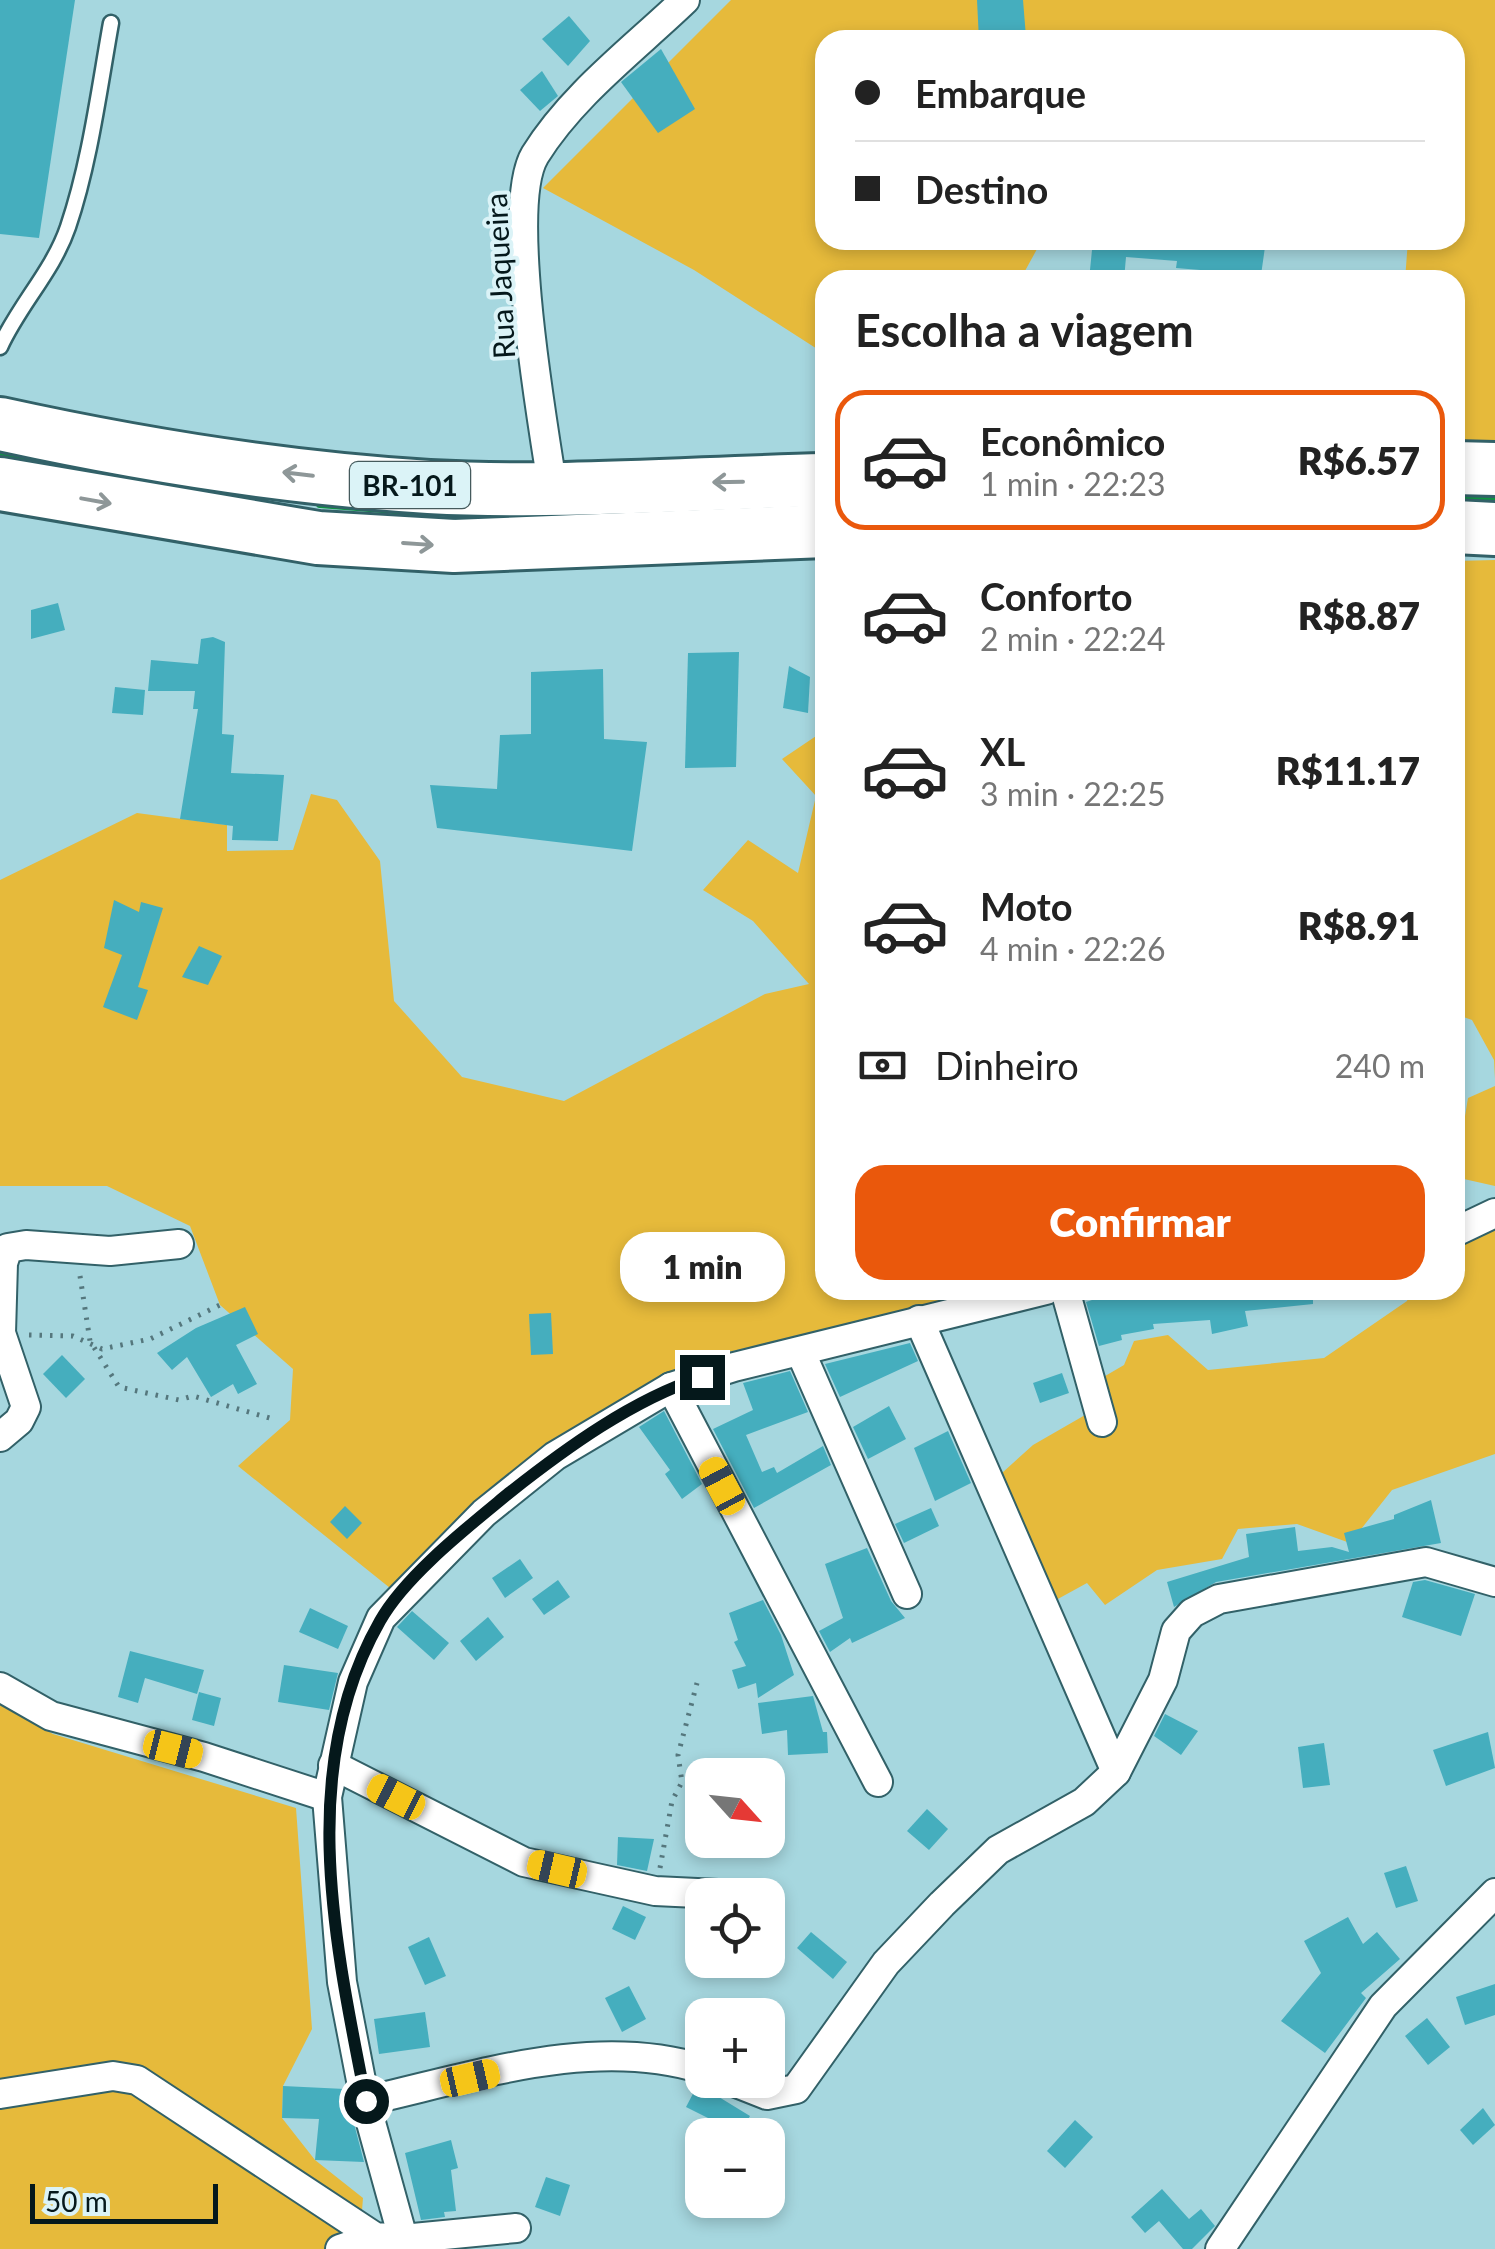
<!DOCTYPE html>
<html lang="pt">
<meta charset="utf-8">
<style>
:root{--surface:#fff;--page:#f2f2f2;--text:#222;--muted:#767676;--line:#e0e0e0;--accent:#ea580c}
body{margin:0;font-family:Lato,sans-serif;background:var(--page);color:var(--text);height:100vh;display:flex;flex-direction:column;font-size:38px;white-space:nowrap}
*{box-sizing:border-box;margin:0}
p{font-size:32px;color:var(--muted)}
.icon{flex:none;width:55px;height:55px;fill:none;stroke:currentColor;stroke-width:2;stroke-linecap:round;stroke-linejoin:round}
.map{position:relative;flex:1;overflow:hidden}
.panel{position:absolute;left:815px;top:270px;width:650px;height:1030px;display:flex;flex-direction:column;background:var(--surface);border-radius:30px;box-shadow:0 5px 15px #0003}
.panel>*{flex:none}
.top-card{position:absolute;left:815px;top:30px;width:650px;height:220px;border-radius:30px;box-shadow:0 5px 15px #0003;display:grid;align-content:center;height:220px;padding:0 40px;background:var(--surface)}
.needle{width:65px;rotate:117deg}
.buttons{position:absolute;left:685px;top:1758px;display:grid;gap:20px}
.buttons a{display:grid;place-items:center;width:100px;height:100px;border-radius:20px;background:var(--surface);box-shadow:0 5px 15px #0003;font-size:50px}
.scale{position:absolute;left:30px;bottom:25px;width:188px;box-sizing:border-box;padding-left:10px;border:5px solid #05181b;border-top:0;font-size:28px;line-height:35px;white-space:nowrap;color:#05181b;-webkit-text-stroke:8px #dbf3f7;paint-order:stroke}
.end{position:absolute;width:45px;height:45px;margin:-22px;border:12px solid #05181b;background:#fff;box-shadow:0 0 0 5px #fff}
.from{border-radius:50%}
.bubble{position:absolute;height:70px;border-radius:30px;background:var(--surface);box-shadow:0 5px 15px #0003;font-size:32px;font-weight:800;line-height:70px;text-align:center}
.car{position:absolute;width:30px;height:60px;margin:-30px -15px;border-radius:12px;box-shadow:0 0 8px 2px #0007;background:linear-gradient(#f5c518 24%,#345 0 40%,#f5c518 0 76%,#345 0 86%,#f5c518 0)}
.top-card b{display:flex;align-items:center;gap:35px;height:95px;font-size:38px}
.top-card b+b{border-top:2px solid var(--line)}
.top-card i{width:25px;height:25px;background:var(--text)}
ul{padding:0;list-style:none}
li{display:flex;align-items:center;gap:30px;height:140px;margin:0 20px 15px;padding:0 20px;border:5px solid transparent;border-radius:30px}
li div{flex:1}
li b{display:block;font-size:38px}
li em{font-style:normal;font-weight:800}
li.current{border-color:var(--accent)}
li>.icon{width:90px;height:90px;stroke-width:1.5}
h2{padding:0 40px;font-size:45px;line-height:120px}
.pay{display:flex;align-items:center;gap:25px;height:110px;padding:0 40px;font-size:38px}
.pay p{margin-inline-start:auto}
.action{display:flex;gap:20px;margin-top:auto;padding:20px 40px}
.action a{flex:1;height:115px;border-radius:30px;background:var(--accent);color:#fff;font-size:40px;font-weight:800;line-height:115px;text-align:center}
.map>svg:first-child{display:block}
</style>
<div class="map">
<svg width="1495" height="2249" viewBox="0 0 1495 2249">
<rect width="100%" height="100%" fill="#a6d7df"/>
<!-- green -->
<g fill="#e6ba3b">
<path d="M731,0H1495V448L1455,441V280H1405L1408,240H1455V40H825V240H1042L1020,280H825V354L694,270L543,188Z"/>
<path d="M1495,560V1079L1494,1060L1472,1020L1455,1014V561Z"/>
<path d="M825,730V1290H973L974,1295C930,1307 886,1320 842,1330C784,1343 719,1347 665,1374C565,1427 468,1508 390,1588L238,1466L290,1420L293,1369L220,1305L190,1226L107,1186H0V880L137,813L227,825V851L293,850L311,794L337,800L380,861L394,1001L462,1077L564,1101L765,994L809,984L753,921L703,890L748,840L798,873L816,796L782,759Z"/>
<path d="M1495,1086V1186L1455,1177L1468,1098Z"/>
<path d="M1495,1227V1454L1392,1490L1350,1543L1297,1524L1238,1529L1222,1559L1157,1570L1105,1605L1087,1583L1056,1600L1002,1473L1033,1445L1092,1411L1088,1386L1124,1365L1134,1341L1168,1335L1208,1370L1324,1358L1407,1301L1411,1290H1455V1248Z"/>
<path d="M0,1705L53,1734L296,1808L312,2029L283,2086L282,2118L315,2160L363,2198L359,2249H0Z"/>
</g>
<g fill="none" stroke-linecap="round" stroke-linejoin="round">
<!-- stream -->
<g stroke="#0e9540" stroke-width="8">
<path d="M0,452L158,485L266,497"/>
<path d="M1455,496H1495"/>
<path d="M320,504L431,513"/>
</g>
</g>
<!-- building -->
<g fill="#45aebe">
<path d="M0,0H75L39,238L0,234Z"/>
<path d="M977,0H1023L1026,37L979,40Z"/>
<path d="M569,16L590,41L568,66L542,39Z"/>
<path d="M661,49L695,109L658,133L621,82Z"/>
<path d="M542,71L558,96L540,111L520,90Z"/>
<path d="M1093,240H1266L1261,275L1176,268L1177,261L1126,257L1124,280H1089Z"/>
<path d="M58,603L65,630L31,639V610Z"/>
<path d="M213,637L225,642L222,734L234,735L231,773L284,775L278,841L232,840L233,826L180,819L198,709H193L195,691H148L151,660L198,664L201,639Z"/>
<path d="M739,652L736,767L685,768L688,653Z"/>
<path d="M789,666L810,677L808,713L783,708Z"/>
<path d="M603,669L604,739L647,742L632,851L437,828L430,785L497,789L500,735L531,734V672Z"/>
<path d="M115,687L145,690L143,715L112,713Z"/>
<path d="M114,900L139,912L141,902L163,908L138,987L148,990L137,1020L103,1007L122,955L104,948Z"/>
<path d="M199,946L222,956L208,985L182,977Z"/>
<path d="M1122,1290H1147L1148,1295L1313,1290V1304L1245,1311L1248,1326L1212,1334L1210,1320L1153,1324L1154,1329L1121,1335L1122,1340L1099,1346L1086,1302Z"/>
<path d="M245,1307L258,1334L236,1345L257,1384L238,1394L233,1384L211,1397L187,1357L172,1370L157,1353L196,1328Z"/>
<path d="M551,1313L553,1354L531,1355L529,1314Z"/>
<path d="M910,1343L918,1361L840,1397L825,1364Z"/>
<path d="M62,1355L85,1379L66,1398L43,1374Z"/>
<path d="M790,1371L808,1412L746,1435L762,1472L774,1467L777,1473L823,1446L831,1465L754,1508L713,1429L753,1410L743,1383Z"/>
<path d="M1062,1373L1069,1393L1040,1403L1033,1383Z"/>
<path d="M889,1406L906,1439L868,1459L853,1427Z"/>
<path d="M664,1411L702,1484L682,1499L665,1474L670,1470L639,1427Z"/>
<path d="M948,1431L971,1483L935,1501L914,1448Z"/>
<path d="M1431,1500L1441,1543L1216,1582L1174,1607L1167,1582L1249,1557L1246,1534L1295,1527L1298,1551L1332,1547L1349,1552L1344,1533L1394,1519V1515Z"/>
<path d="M345,1506L362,1523L347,1539L330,1522Z"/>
<path d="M931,1508L939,1526L904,1543L895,1524Z"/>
<path d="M867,1548L891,1601L905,1618L852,1643L850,1638L830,1652L819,1631L843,1618L825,1564Z"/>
<path d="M520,1559L533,1578L505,1598L492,1578Z"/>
<path d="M558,1580L570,1597L544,1615L532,1599Z"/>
<path d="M1425,1580L1475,1594L1461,1636L1402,1617L1413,1582Z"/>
<path d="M763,1600L781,1635L794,1675L758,1698L756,1683L738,1689L732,1670L746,1666L734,1642L738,1640L729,1613Z"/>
<path d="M310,1608L348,1626L338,1649L299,1632Z"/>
<path d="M412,1611L449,1643L434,1660L397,1627Z"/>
<path d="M488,1617L504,1637L476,1661L460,1641Z"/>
<path d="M130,1651L204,1670L197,1694L145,1678L138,1703L118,1697Z"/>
<path d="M284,1665L338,1673L329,1710L278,1702Z"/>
<path d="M199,1692L221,1698L214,1726L192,1720Z"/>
<path d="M813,1696L823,1732H827L828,1753L788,1755L787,1730L762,1734L758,1703Z"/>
<path d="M1165,1714L1198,1731L1181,1755L1154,1736Z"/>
<path d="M1488,1732L1495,1768L1446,1786L1433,1750Z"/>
<path d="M1324,1743L1330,1785L1303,1788L1298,1747Z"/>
<path d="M927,1809L948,1829L929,1850L907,1831Z"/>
<path d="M618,1837L654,1839L647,1871L617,1865Z"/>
<path d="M1406,1866L1418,1901L1396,1908L1384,1873Z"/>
<path d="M623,1906L646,1917L635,1940L612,1929Z"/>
<path d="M1348,1917L1363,1944L1377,1932L1400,1959L1361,1993L1366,1998L1325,2053L1281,2021L1321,1973L1304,1941Z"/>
<path d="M811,1932L847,1962L833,1979L797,1948Z"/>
<path d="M429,1937L446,1976L425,1985L408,1947Z"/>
<path d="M1495,1984V2015L1465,2025L1456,1997Z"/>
<path d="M629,1986L646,2019L622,2032L605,1998Z"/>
<path d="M425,2012L430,2047L379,2054L374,2019Z"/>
<path d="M1427,2018L1450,2047L1428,2065L1405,2036Z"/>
<path d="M283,2086L345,2089L364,2162L315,2160L319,2119L282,2118Z"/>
<path d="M697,2086L715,2090L714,2094L750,2116L739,2135H710L718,2123L686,2107Z"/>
<path d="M1483,2108L1495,2125L1473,2145L1460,2130Z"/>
<path d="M1075,2120L1093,2137L1065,2168L1047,2151Z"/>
<path d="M451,2140L458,2168L451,2170L456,2211L444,2212L445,2217L421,2220L405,2153Z"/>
<path d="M546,2177L570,2185L560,2216L535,2207Z"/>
<path d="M1162,2189L1189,2219L1201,2209L1215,2226L1192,2249H1183L1159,2221L1145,2233L1131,2217Z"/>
</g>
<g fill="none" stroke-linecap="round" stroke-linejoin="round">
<defs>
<path id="lane" d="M0,347C19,305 53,271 68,227C90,162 99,90 111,23"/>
<g id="street">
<path d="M553,490C543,425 504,206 535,155C572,95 635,48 685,0"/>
<path d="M1455,1232L1495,1213"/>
<path d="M1065,1290L1102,1422"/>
<path d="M919,1320L1116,1772"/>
<path d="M801,1353L907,1594"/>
<path d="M671,1387L878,1782"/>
<path d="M0,1437L19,1421L26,1407L1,1333L3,1263L8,1248L26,1245L110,1251L179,1244"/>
<path d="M0,1687L51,1716L204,1757L327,1797"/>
<path d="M333,1765L524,1862L655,1891L718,1894"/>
<path d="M729,2080L767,2095L796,2089L886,1963L942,1904L998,1850L1084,1802L1116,1772L1163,1680L1176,1631L1192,1613L1219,1599L1426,1562L1495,1582"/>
<path d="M0,2094L113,2076L137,2080L375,2237L403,2239L516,2228"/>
<path d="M365,2101C473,2077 593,2035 702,2069"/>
<path d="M340,2249L375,2237"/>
<path d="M406,2249L365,2101L342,1982L327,1797L353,1682L381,1618L484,1513L555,1456L671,1387L734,1367L1046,1290"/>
<path d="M1220,2249L1383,2006L1495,1893"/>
</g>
<g id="highway">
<path d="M0,424C141,455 285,478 429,487C561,494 693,483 825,480"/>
<path d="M1455,468L1495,469"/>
<path d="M0,484L318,538L454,546L825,531"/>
<path d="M1455,527L1495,529"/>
</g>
</defs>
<!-- lane casing -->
<use href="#lane" stroke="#326168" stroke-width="19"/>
<!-- street casing -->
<use href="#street" stroke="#326168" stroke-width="32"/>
<!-- highway casing -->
<use href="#highway" stroke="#326168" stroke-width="58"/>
<!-- path -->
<g stroke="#55777d" stroke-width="5" stroke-dasharray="2.5 8" stroke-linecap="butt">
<path d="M80,1276L90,1341L119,1387L179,1400L193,1396L273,1419"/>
<path d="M29,1335L73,1336L102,1349L150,1339L220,1305"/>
<path d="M660,1868L672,1801L682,1782L678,1755L697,1683"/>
</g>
<!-- lane -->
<use href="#lane" stroke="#fff" stroke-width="14"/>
<!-- street -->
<use href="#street" stroke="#fff" stroke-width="28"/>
<!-- highway -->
<use href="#highway" stroke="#fff" stroke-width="52"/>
</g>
<!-- one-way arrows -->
<defs><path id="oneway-shaft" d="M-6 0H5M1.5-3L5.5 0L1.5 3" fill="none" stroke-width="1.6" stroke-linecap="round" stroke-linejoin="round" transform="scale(2.5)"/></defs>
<g stroke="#8e9798">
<use href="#oneway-shaft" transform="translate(298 474) rotate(-173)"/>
<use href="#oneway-shaft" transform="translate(728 482) rotate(179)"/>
<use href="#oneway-shaft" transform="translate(96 501) rotate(10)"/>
<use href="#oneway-shaft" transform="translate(418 544) rotate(4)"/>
</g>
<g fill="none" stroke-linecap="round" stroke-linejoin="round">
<!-- route -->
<path stroke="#05181b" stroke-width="12" d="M366,2101C335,1944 296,1768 380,1621C405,1576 469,1526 509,1493C566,1448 632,1400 702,1377"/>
</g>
<g text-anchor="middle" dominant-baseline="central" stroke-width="8" stroke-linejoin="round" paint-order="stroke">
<!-- shield labels -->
<rect fill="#dbf3f7" stroke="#455a5d" stroke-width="2.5" x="350" y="462" width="120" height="46" rx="8"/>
<g font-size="28" font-weight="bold" fill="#05181b">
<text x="410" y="485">BR-101</text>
</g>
<!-- street labels -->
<g font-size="30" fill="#05181b" stroke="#dbf3f7">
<text transform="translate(499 276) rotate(-93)">Rua Jaqueira</text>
</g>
</g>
</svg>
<div class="buttons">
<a><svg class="needle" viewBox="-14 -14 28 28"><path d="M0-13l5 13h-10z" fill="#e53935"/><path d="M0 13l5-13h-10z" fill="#767676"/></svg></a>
<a><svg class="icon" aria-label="locate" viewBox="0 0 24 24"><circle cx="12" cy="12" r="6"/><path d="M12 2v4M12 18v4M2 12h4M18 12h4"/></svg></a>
<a>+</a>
<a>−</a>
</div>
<div class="scale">50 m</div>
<i class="end from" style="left:366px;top:2101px"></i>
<i class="end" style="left:702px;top:1377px"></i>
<div class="bubble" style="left:620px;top:1232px;width:165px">1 min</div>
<i class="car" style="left:722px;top:1486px;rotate:332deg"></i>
<i class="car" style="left:173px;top:1749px;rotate:104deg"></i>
<i class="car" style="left:396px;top:1797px;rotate:297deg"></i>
<i class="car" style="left:557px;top:1869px;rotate:283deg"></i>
<i class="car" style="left:470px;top:2078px;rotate:77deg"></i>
<div class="top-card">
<b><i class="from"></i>Embarque</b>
<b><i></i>Destino</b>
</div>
<section class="panel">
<h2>Escolha a viagem</h2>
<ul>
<li class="current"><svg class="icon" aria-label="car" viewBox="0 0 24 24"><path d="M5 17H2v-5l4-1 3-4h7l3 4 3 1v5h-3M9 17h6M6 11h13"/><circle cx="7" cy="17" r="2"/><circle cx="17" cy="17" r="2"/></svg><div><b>Econômico</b><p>1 min · 22:23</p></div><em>R$6.57</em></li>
<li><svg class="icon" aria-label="car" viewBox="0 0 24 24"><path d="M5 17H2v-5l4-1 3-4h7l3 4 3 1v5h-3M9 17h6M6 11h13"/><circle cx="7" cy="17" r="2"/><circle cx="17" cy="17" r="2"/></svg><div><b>Conforto</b><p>2 min · 22:24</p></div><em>R$8.87</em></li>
<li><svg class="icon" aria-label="car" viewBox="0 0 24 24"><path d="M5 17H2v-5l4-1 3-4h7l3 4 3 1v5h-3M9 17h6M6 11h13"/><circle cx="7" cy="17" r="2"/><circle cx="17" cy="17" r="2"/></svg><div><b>XL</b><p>3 min · 22:25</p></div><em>R$11.17</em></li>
<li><svg class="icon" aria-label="car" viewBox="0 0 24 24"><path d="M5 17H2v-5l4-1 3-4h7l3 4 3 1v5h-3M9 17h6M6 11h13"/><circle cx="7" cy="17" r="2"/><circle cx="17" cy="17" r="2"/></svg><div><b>Moto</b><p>4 min · 22:26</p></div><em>R$8.91</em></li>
</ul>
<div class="pay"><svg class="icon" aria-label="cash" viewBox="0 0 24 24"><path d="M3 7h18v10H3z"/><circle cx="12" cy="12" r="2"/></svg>Dinheiro<p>240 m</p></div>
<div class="action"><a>Confirmar</a></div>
</section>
</div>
